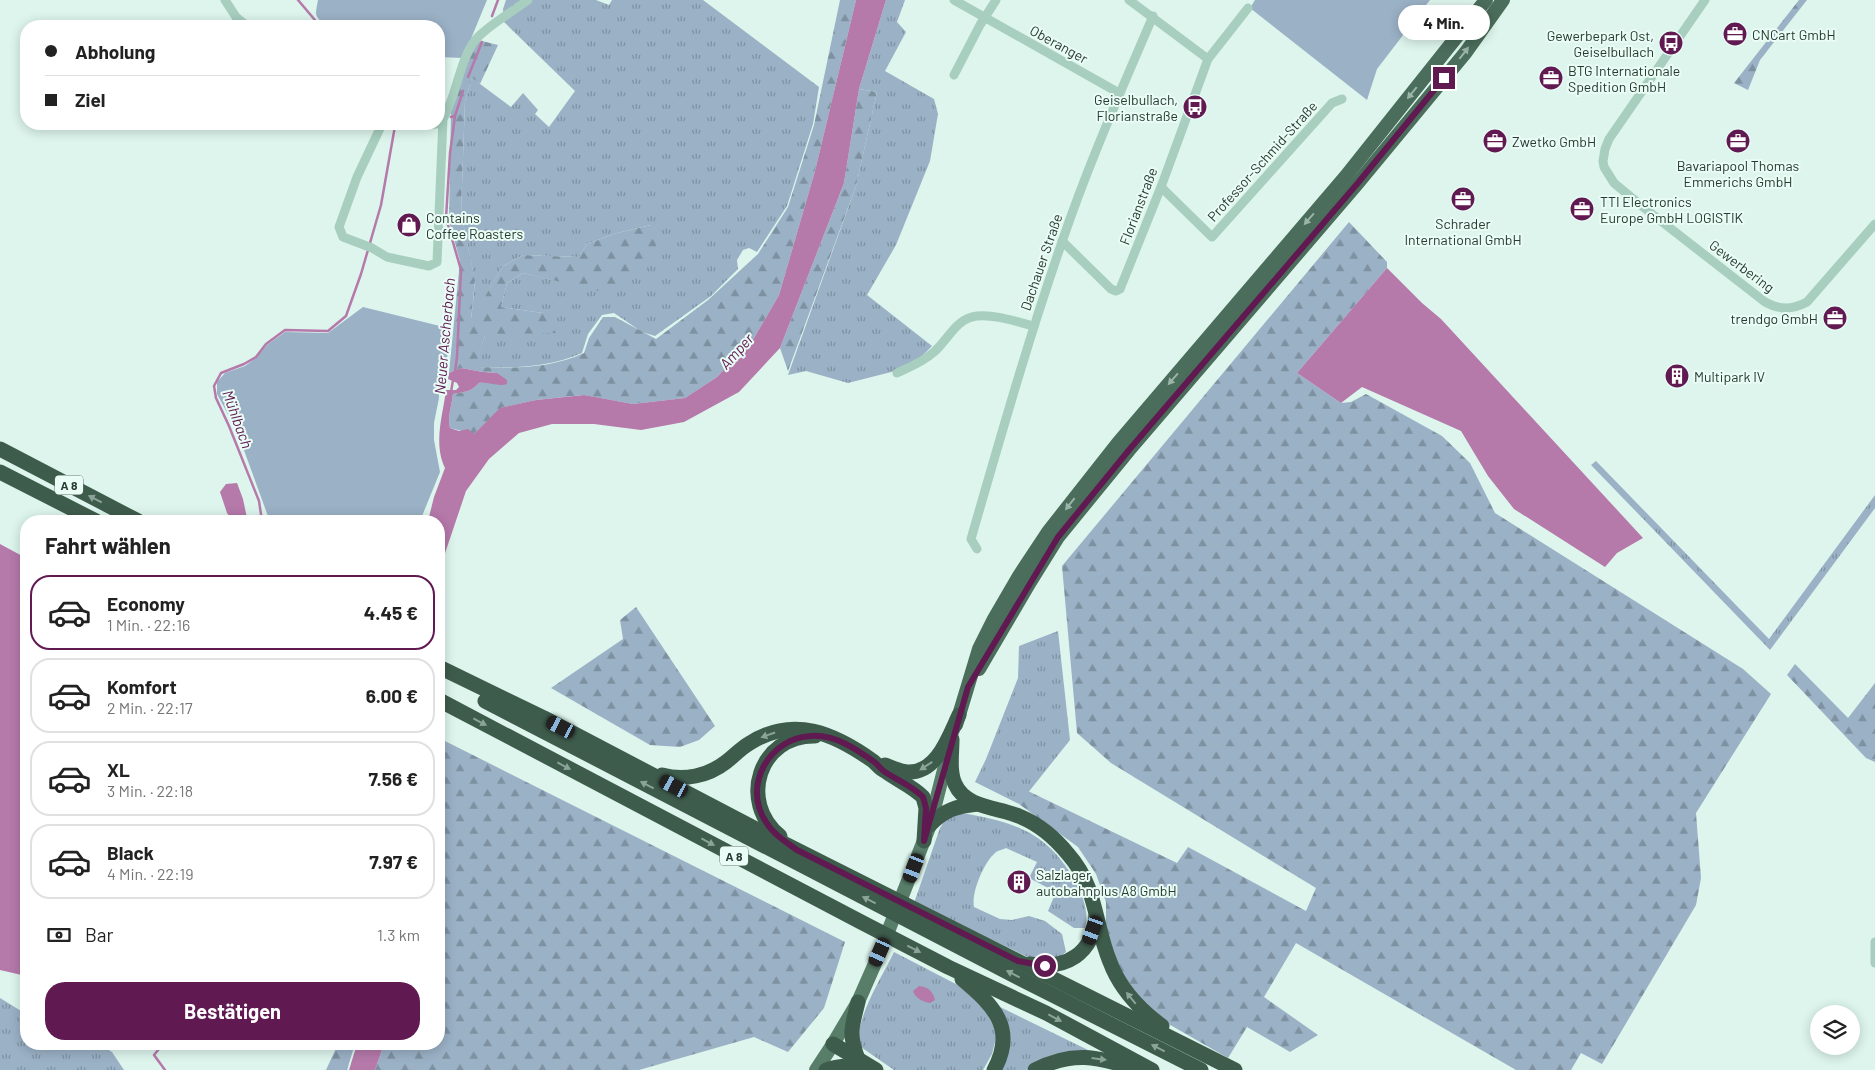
<!DOCTYPE html>
<html lang="de">
<meta charset="utf-8">
<style>
:root{--surface:#fff;--page:#f2f2f2;--text:#222;--muted:#767676;--line:#e0e0e0;--accent:#601951}
body{margin:0;font-family:Barlow,sans-serif;background:var(--page);color:var(--text);height:100vh;display:flex;flex-direction:column;font-size:19px;white-space:nowrap}
*{box-sizing:border-box;margin:0}
p{font-size:16px;color:var(--muted)}
.icon{flex:none;width:28px;height:28px;fill:none;stroke:currentColor;stroke-width:2;stroke-linecap:round;stroke-linejoin:round}
.map{position:relative;flex:1;overflow:hidden}
.details{position:absolute;left:20px;top:515px;width:425px;height:535px;display:flex;flex-direction:column;background:var(--surface);border-radius:20px;box-shadow:0 2px 12px #0003}
.details>*{flex:none}
.hud{position:absolute;left:20px;top:20px;width:425px;height:110px;border-radius:20px;box-shadow:0 2px 12px #0003;display:grid;align-content:center;height:110px;padding:0 25px;background:var(--surface)}
.controls{position:absolute;left:1810px;top:1005px;display:grid;gap:10px}
.controls a{display:grid;place-items:center;width:50px;height:50px;border-radius:50%;background:var(--surface);box-shadow:0 2px 12px #0003;font-size:25px}
.end{position:absolute;width:22px;height:22px;margin:-11px;border:6px solid #601951;background:#fff;box-shadow:0 0 0 2px #fff}
.from{border-radius:50%}
.bubble{position:absolute;height:35px;border-radius:18px;background:var(--surface);box-shadow:0 2px 12px #0003;font-size:16px;font-weight:700;line-height:35px;text-align:center}
.car{position:absolute;width:15px;height:30px;margin:-15px -8px;border-radius:6px;box-shadow:0 0 4px 1px #0007;background:linear-gradient(#222 24%,#8ab4d8 0 40%,#222 0 76%,#8ab4d8 0 86%,#222 0)}
.hud b{display:flex;align-items:center;gap:18px;height:48px;font-size:19px}
.hud b+b{border-top:1px solid var(--line)}
.hud i{width:12px;height:12px;background:var(--text)}
ul{padding:0;list-style:none}
li{display:flex;align-items:center;gap:15px;height:75px;margin:0 10px 8px;padding:0 15px;border:2px solid var(--line);border-radius:20px}
li div{flex:1}
li b{display:block;font-size:19px}
li em{font-style:normal;font-weight:700}
li.active{border-color:var(--accent)}
li>.icon{width:45px;height:45px;stroke-width:1.5}
h2{padding:0 25px;font-size:22px;line-height:60px}
.pay{display:flex;align-items:center;gap:12px;height:55px;padding:0 25px;font-size:19px}
.pay p{margin-inline-start:auto}
.cta{display:flex;gap:10px;margin-top:auto;padding:10px 25px}
.cta a{flex:1;height:58px;border-radius:20px;background:var(--accent);color:#fff;font-size:20px;font-weight:700;line-height:58px;text-align:center}
.map>svg:first-child{display:block}
</style>
<div class="map">
<svg width="1875" height="1070" viewBox="0 0 1875 1070">
<defs>
<pattern id="grass-tufts" width="24" height="20" patternUnits="userSpaceOnUse" patternTransform="scale(1.25)"><rect width="24" height="20" fill="#9bb1c6"/><path d="M3 7l-1-3M5 7V3M7 7l1-3M15 17l-1-3M17 17v-4M19 17l1-3" fill="none" stroke="#7e91a1"/></pattern>
<pattern id="forest-firs" width="22" height="20" patternUnits="userSpaceOnUse" patternTransform="scale(1.25)"><rect width="22" height="20" fill="#9bb1c6"/><path d="M5 1l3.5 6h-7zM16 11l3.5 6h-7z" fill="#7e91a1"/></pattern>
</defs>
<rect width="100%" height="100%" fill="#ddf5ed"/>
<!-- grass -->
<g fill="url(#grass-tufts)">
<path d="M506,0H596L609,5L612,0H703L819,87L813,124L787,206L757,252L749,248L743,250L737,260L738,269L711,296L655,336L642,332L614,313L602,315L588,334L582,353C549,368 511,368 475,367L485,335L543,313L501,307L507,283L523,273L607,292L651,225L617,233L587,244L579,257L523,255L502,267L471,322L475,281L461,213L465,101L472,78L511,107L523,93L538,110L535,114L549,127L575,91L504,22L503,9Z"/>
<path d="M886,0H905L897,22L906,32L885,71L934,99L938,114L930,161L896,245L867,295L932,346L920,358L903,369L848,383L806,371L788,375L856,186L877,92L859,89Z"/>
<path d="M1596,461L1769,639L1875,495V508L1770,650L1591,465Z"/>
<path d="M1058,631L1070,740L1019,804L975,782L986,759L1018,678L1019,646Z"/>
<path d="M961,813C1017,822 1051,834 1078,887C1084,899 1089,915 1085,928H1074L1048,911L1056,892L1029,878L1037,862L1006,848C1002,850 998,850 995,853C984,862 971,893 974,907L1000,919L1012,920L1029,916L1045,921L1062,934L1066,952L1059,957L1032,959L914,903L940,828L946,819Z"/>
<path d="M894,952L977,995L994,1022L996,1038L992,1054L983,1070H894L858,1045C857,1015 881,979 894,952Z"/>
<path d="M0,998L26,1014V1044H99L112,1052L124,1070H0Z"/>
<path d="M1000,1007L1088,1050L1035,1063L1026,1070H1001Z"/>
</g>
<!-- forest -->
<g fill="url(#forest-firs)">
<path d="M840,0H856L815,171L779,295L754,338L717,377L685,398L633,404L583,395L536,400L501,408L474,434L450,428C447,417 452,405 453,394C464,392 471,392 479,383L488,382L498,384L497,373L483,372L461,368L449,373L460,261L449,221L451,111L466,64L478,40L498,45L480,84L472,78L465,101L461,213L475,280L471,321L502,267L523,255L579,257L587,244L617,233L651,225L658,254L607,293L523,273L507,283L501,307L543,313L556,333L485,335L476,367C514,368 549,369 584,353L589,338L603,317H615L656,339L708,300L758,254L788,207L814,125Z"/>
<path d="M1799,0H1807L1760,60L1748,90L1734,83Z"/>
<path d="M859,89L877,92L856,186L788,371L780,348L844,183Z"/>
<path d="M1349,222L1387,262V268L1297,373L1341,403L1351,402L1366,394L1442,436L1470,463L1495,513L1743,669L1771,694L1696,813L1701,878L1696,905L1602,1064L1581,1053L1571,1070H1516L1296,943L1264,997L1318,1035L1290,1052L1247,1027L1228,1058L1165,1022L1141,1002L1117,970L1106,940V902L1096,874L1078,847L1019,804L1028,791L1177,863L1188,847L1306,911L1316,888L1111,763L1077,733L1062,566Z"/>
<path d="M636,607L715,726L699,740L680,747L650,745L551,688L623,639L620,620Z"/>
<path d="M1795,664L1848,718L1875,683V762L1866,758L1787,675Z"/>
<path d="M439,738L845,942L824,1008L788,1052L754,1037L639,1070H375L384,1044H439Z"/>
<path d="M338,1044H355L347,1070H326Z"/>
</g>
<!-- green -->
<g fill="#9bb1c6">
<path d="M318,0H487L463,58L439,57V26H327C314,16 315,16 318,0Z"/>
<path d="M1255,0H1430L1377,69L1367,100L1250,8Z"/>
<path d="M363,307L452,329L450,347L439,384V398L434,423V440L440,472L420,521H268L269,519L237,431L217,394V382L225,373L245,366L256,358L267,345L285,332L328,333Z"/>
</g>
<!-- water -->
<g fill="#b579aa">
<path d="M856,0H886L859,89L844,183L780,348L739,392L684,422L641,430L594,424H552L519,433L489,459L466,491L439,571V521H428L434,497L445,468C433,443 443,415 446,390H456L459,387L457,383L448,379L449,373L461,368L483,372L497,373L507,380V384C499,387 488,382 479,383C471,392 464,392 453,394C452,405 447,417 450,428L459,431L468,429L474,434L500,408L536,400L584,395L633,404L685,398L717,377L754,338L779,295L815,171Z"/>
<path d="M1387,268L1422,303L1441,319L1643,538L1617,553L1605,567L1514,509L1488,476L1461,431L1362,387L1341,403L1297,373Z"/>
<path d="M237,483L243,499L247,518L244,521H233L227,513L220,492L226,484Z"/>
<path d="M0,544L26,558V976L0,970Z"/>
<path d="M919,986C928,987 933,991 935,1000L930,1003C923,1002 915,998 913,991Z"/>
<path d="M357,1044H384L375,1070H349Z"/>
</g>
<g fill="none" stroke-linecap="round" stroke-linejoin="round">
<!-- stream -->
<g stroke="#b579aa" stroke-width="2.5">
<path d="M298,0L320,26"/>
<path d="M492,16L498,0"/>
<path d="M468,77L482,42"/>
<path d="M455,116L463,91"/>
<path d="M451,117L455,116L450,153L446,218L461,270L457,357L455,372"/>
<path d="M451,392L453,380"/>
<path d="M262,521L259,501L229,426L216,398L214,386L221,373L244,364L256,357L266,344L285,330L328,331L346,316L361,274L381,205L395,126"/>
<path d="M163,1044L154,1055L165,1070"/>
</g>
<!-- minor -->
<g stroke="#a7cebf" stroke-width="9">
<path d="M225,0L236,17L247,26"/>
<path d="M954,0L1119,93"/>
<path d="M1129,0L1208,59"/>
<path d="M1705,0L1609,139L1605,149L1603,161L1604,167L1614,183L1643,207L1765,302C1780,310 1792,310 1807,302L1875,224"/>
<path d="M954,75L980,25L996,0"/>
<path d="M382,124L357,177L339,227L343,237L372,248L387,257L429,266L437,262L443,119C457,96 460,55 478,37C492,23 512,12 528,0"/>
<path d="M384,124H436"/>
<path d="M1161,187L1212,237L1332,103L1342,99"/>
<path d="M1062,241L1111,289L1116,291L1120,289L1161,187L1208,59L1248,8"/>
<path d="M897,373C910,367 923,362 934,352C948,340 956,318 977,316C995,314 1017,322 1034,326"/>
<path d="M977,549L971,539C1000,439 1028,340 1062,242C1088,165 1121,91 1153,16"/>
<path d="M1875,942V963"/>
</g>
<!-- primary -->
<path stroke="#587e6a" stroke-width="14" d="M816,1070L833,1044L858,1002L880,952L930,825L948,754"/>
<!-- trunk -->
<g stroke="#4b6d5b" stroke-width="14">
<path d="M979,669L1030,582L1058,537L1129,450L1357,184L1466,52L1503,0"/>
<path d="M956,725L979,649L994,619L1019,576L1048,532L1118,443L1346,176L1486,0"/>
</g>
<!-- motorway -->
<g stroke="#3e5c4c" stroke-width="15">
<path d="M0,449L138,521"/>
<path d="M0,472L96,521"/>
<path d="M439,667L544,718L775,839L1235,1070"/>
<path d="M439,700L861,922L948,967L1046,1013L1152,1070"/>
<path d="M485,701L1021,979L1201,1070"/>
<path d="M952,739C952,754 949,771 955,784C966,809 1000,807 1021,817C1040,825 1055,838 1068,854C1098,888 1094,924 1110,962C1120,989 1139,1009 1162,1026"/>
<path d="M885,765C892,768 900,771 907,772C937,774 949,736 959,715"/>
<path d="M662,775C684,781 708,776 726,762C734,756 741,748 750,743C794,715 835,734 873,761C877,764 880,769 885,771C897,780 912,786 923,797L926,808L924,841"/>
<path d="M930,825C944,810 957,806 978,804"/>
<path d="M780,836C738,802 759,735 815,736"/>
<path d="M1030,964C1066,970 1093,954 1096,916"/>
<path d="M962,979C993,1005 1017,1028 994,1070"/>
<path d="M858,1002C852,1027 848,1033 858,1059"/>
<path d="M833,1044L876,1070"/>
<path d="M826,1070C838,1066 845,1065 857,1069"/>
<path d="M1035,1070C1072,1051 1097,1056 1135,1069"/>
</g>
</g>
<!-- one-way arrows -->
<defs><path id="oneway-solid" d="M-6-.8H1V-3.2L6.5 0L1 3.2V.8H-6Z" transform="scale(1.25)"/></defs>
<g fill="#9ab4a8">
<use href="#oneway-solid" transform="translate(1464 53) rotate(-52)"/>
<use href="#oneway-solid" transform="translate(1412 93) rotate(129)"/>
<use href="#oneway-solid" transform="translate(1309 219) rotate(131)"/>
<use href="#oneway-solid" transform="translate(1173 379) rotate(131)"/>
<use href="#oneway-solid" transform="translate(1070 504) rotate(128)"/>
</g>
<g fill="#8ba498">
<use href="#oneway-solid" transform="translate(95 499) rotate(-153)"/>
<use href="#oneway-solid" transform="translate(480 722) rotate(28)"/>
<use href="#oneway-solid" transform="translate(768 735) rotate(161)"/>
<use href="#oneway-solid" transform="translate(564 766) rotate(28)"/>
<use href="#oneway-solid" transform="translate(926 766) rotate(147)"/>
<use href="#oneway-solid" transform="translate(647 785) rotate(-153)"/>
<use href="#oneway-solid" transform="translate(708 842) rotate(28)"/>
<use href="#oneway-solid" transform="translate(869 900) rotate(-153)"/>
<use href="#oneway-solid" transform="translate(914 949) rotate(27)"/>
<use href="#oneway-solid" transform="translate(1013 974) rotate(-153)"/>
<use href="#oneway-solid" transform="translate(1131 998) rotate(-129)"/>
<use href="#oneway-solid" transform="translate(1055 1018) rotate(28)"/>
<use href="#oneway-solid" transform="translate(1158 1048) rotate(-153)"/>
<use href="#oneway-solid" transform="translate(1099 1059) rotate(7)"/>
</g>
<g fill="none" stroke-linecap="round" stroke-linejoin="round">
<!-- route -->
<path stroke="#601951" stroke-width="6" d="M1045,966L1018,961L797,850C786,842 773,834 766,822C742,786 769,738 811,736C834,734 856,749 873,761C878,764 880,769 885,772C897,780 912,786 923,797L926,808L924,841L968,687L1058,537L1129,450L1357,184L1444,78"/>
</g>
<!-- icons -->
<defs>
<symbol id="office-disc" viewBox="-11 -11 22 22"><circle r="9.5" fill="#601951" stroke="#eafcf6"/><path d="M-6-3h4V-5.5h4V-3h4V5H-6ZM-1-4.5V-3h2v-1.5ZM-6 0V1H6V0Z" fill="#fff"/></symbol>
<symbol id="bus-disc" viewBox="-11 -11 22 22"><circle r="9.5" fill="#601951" stroke="#eafcf6"/><path d="M-5-6H5V4H4V6H2V4H-2V6H-4V4H-5ZM-3.5-4V0h7V-4ZM-3.5 1.2v1.5H-2V1.2ZM2 1.2v1.5H3.5V1.2Z" fill="#fff"/></symbol>
<symbol id="shop-disc" viewBox="-11 -11 22 22"><circle r="9.5" fill="#601951" stroke="#eafcf6"/><path d="M-5-2.5h2.3a2.7 3.5 0 0 1 5.4 0H5L5.5 6h-11ZM-1.5-2.5h3a1.5 2.3 0 0 0-3 0Z" fill="#fff"/></symbol>
<symbol id="building-disc" viewBox="-11 -11 22 22"><circle r="9.5" fill="#601951" stroke="#eafcf6"/><path d="M-4-6H4V6H1V3H-1V6H-4ZM-2.5-4.3h1.7v1.8h-1.7ZM.8-4.3h1.7v1.8H.8ZM-2.5-1h1.7V.8h-1.7ZM.8-1h1.7V.8H.8Z" fill="#fff"/></symbol>
</defs>
<g fill-rule="evenodd">
<use href="#office-disc" x="1721" y="20" width="28" height="28"/>
<use href="#bus-disc" x="1657" y="29" width="28" height="28"/>
<use href="#office-disc" x="1537" y="64" width="28" height="28"/>
<use href="#bus-disc" x="1181" y="93" width="28" height="28"/>
<use href="#office-disc" x="1481" y="127" width="28" height="28"/>
<use href="#office-disc" x="1724" y="127" width="28" height="28"/>
<use href="#office-disc" x="1449" y="185" width="28" height="28"/>
<use href="#office-disc" x="1568" y="195" width="28" height="28"/>
<use href="#shop-disc" x="395" y="211" width="28" height="28"/>
<use href="#office-disc" x="1821" y="304" width="28" height="28"/>
<use href="#building-disc" x="1663" y="362" width="28" height="28"/>
<use href="#building-disc" x="1005" y="868" width="28" height="28"/>
</g>
<g text-anchor="middle" dominant-baseline="central" stroke-width="4" stroke-linejoin="round" paint-order="stroke">
<!-- shield labels -->
<g fill="#eafcf6" stroke="#62746b" stroke-width="1">
<rect x="55" y="475.5" width="28" height="19" rx="4"/>
<rect x="720" y="846.5" width="28" height="19" rx="4"/>
</g>
<g font-size="12" font-weight="bold" fill="#283a30">
<text x="69" y="485">A 8</text>
<text x="734" y="856">A 8</text>
</g>
<!-- poi labels -->
<g font-size="14" fill="#283a30" stroke="#eafcf6" text-anchor="start">
<text x="1752" y="34">CNCart GmbH</text>
<text x="1654" y="35" text-anchor="end">Gewerbepark Ost,<tspan x="1654" dy="16">Geiselbullach</tspan></text>
<text x="1568" y="70">BTG Internationale<tspan x="1568" dy="16">Spedition GmbH</tspan></text>
<text x="1178" y="99" text-anchor="end">Geiselbullach,<tspan x="1178" dy="16">Florianstraße</tspan></text>
<text x="1512" y="141">Zwetko GmbH</text>
<text x="1738" y="165" text-anchor="middle">Bavariapool Thomas<tspan x="1738" dy="16">Emmerichs GmbH</tspan></text>
<text x="1600" y="201">TTI Electronics<tspan x="1600" dy="16">Europe GmbH LOGISTIK</tspan></text>
<text x="426" y="217">Contains<tspan x="426" dy="16">Coffee Roasters</tspan></text>
<text x="1463" y="223" text-anchor="middle">Schrader<tspan x="1463" dy="16">International GmbH</tspan></text>
<text x="1818" y="318" text-anchor="end">trendgo GmbH</text>
<text x="1694" y="376">Multipark IV</text>
<text x="1036" y="874">Salzlager<tspan x="1036" dy="16">autobahnplus A8 GmbH</tspan></text>
</g>
<!-- street labels -->
<g font-size="14" fill="#283a30" stroke="#eafcf6">
<text transform="translate(1059 44) rotate(29)">Oberanger</text>
<text transform="translate(1262 161) rotate(-48)">Professor-Schmid-Straße</text>
<text transform="translate(1138 206) rotate(-69)">Florianstraße</text>
<text transform="translate(1041 262) rotate(-71)">Dachauer Straße</text>
<text transform="translate(1742 266) rotate(37)">Gewerbering</text>
</g>
<!-- water labels -->
<g font-size="15" font-style="italic" fill="#601951" stroke="#eafcf6">
<text transform="translate(444 336) rotate(-85)">Neuer Ascherbach</text>
<text transform="translate(736 351) rotate(-48)">Amper</text>
<text transform="translate(238 419) rotate(70)">Mühlbach</text>
</g>
</g>
</svg>
<div class="controls">
<a><svg class="icon" aria-label="layers" viewBox="0 0 24 24"><path d="M12 4l9 5-9 5-9-5zM3 14l9 5 9-5"/></svg></a>
</div>
<i class="end from" style="left:1045px;top:966px"></i>
<i class="end" style="left:1444px;top:78px"></i>
<div class="bubble" style="left:1398px;top:5px;width:92px">4 Min.</div>
<i class="car" style="left:561px;top:727px;rotate:297deg"></i>
<i class="car" style="left:674px;top:786px;rotate:298deg"></i>
<i class="car" style="left:914px;top:868px;rotate:201deg"></i>
<i class="car" style="left:1093px;top:930px;rotate:200deg"></i>
<i class="car" style="left:880px;top:952px;rotate:204deg"></i>
<div class="hud">
<b><i class="from"></i>Abholung</b>
<b><i></i>Ziel</b>
</div>
<section class="details">
<h2>Fahrt wählen</h2>
<ul>
<li class="active"><svg class="icon" aria-label="car" viewBox="0 0 24 24"><path d="M5 17H2v-5l4-1 3-4h7l3 4 3 1v5h-3M9 17h6M6 11h13"/><circle cx="7" cy="17" r="2"/><circle cx="17" cy="17" r="2"/></svg><div><b>Economy</b><p>1 Min. · 22:16</p></div><em>4.45 €</em></li>
<li><svg class="icon" aria-label="car" viewBox="0 0 24 24"><path d="M5 17H2v-5l4-1 3-4h7l3 4 3 1v5h-3M9 17h6M6 11h13"/><circle cx="7" cy="17" r="2"/><circle cx="17" cy="17" r="2"/></svg><div><b>Komfort</b><p>2 Min. · 22:17</p></div><em>6.00 €</em></li>
<li><svg class="icon" aria-label="car" viewBox="0 0 24 24"><path d="M5 17H2v-5l4-1 3-4h7l3 4 3 1v5h-3M9 17h6M6 11h13"/><circle cx="7" cy="17" r="2"/><circle cx="17" cy="17" r="2"/></svg><div><b>XL</b><p>3 Min. · 22:18</p></div><em>7.56 €</em></li>
<li><svg class="icon" aria-label="car" viewBox="0 0 24 24"><path d="M5 17H2v-5l4-1 3-4h7l3 4 3 1v5h-3M9 17h6M6 11h13"/><circle cx="7" cy="17" r="2"/><circle cx="17" cy="17" r="2"/></svg><div><b>Black</b><p>4 Min. · 22:19</p></div><em>7.97 €</em></li>
</ul>
<div class="pay"><svg class="icon" aria-label="cash" viewBox="0 0 24 24"><path d="M3 7h18v10H3z"/><circle cx="12" cy="12" r="2"/></svg>Bar<p>1.3 km</p></div>
<div class="cta"><a>Bestätigen</a></div>
</section>
</div>
